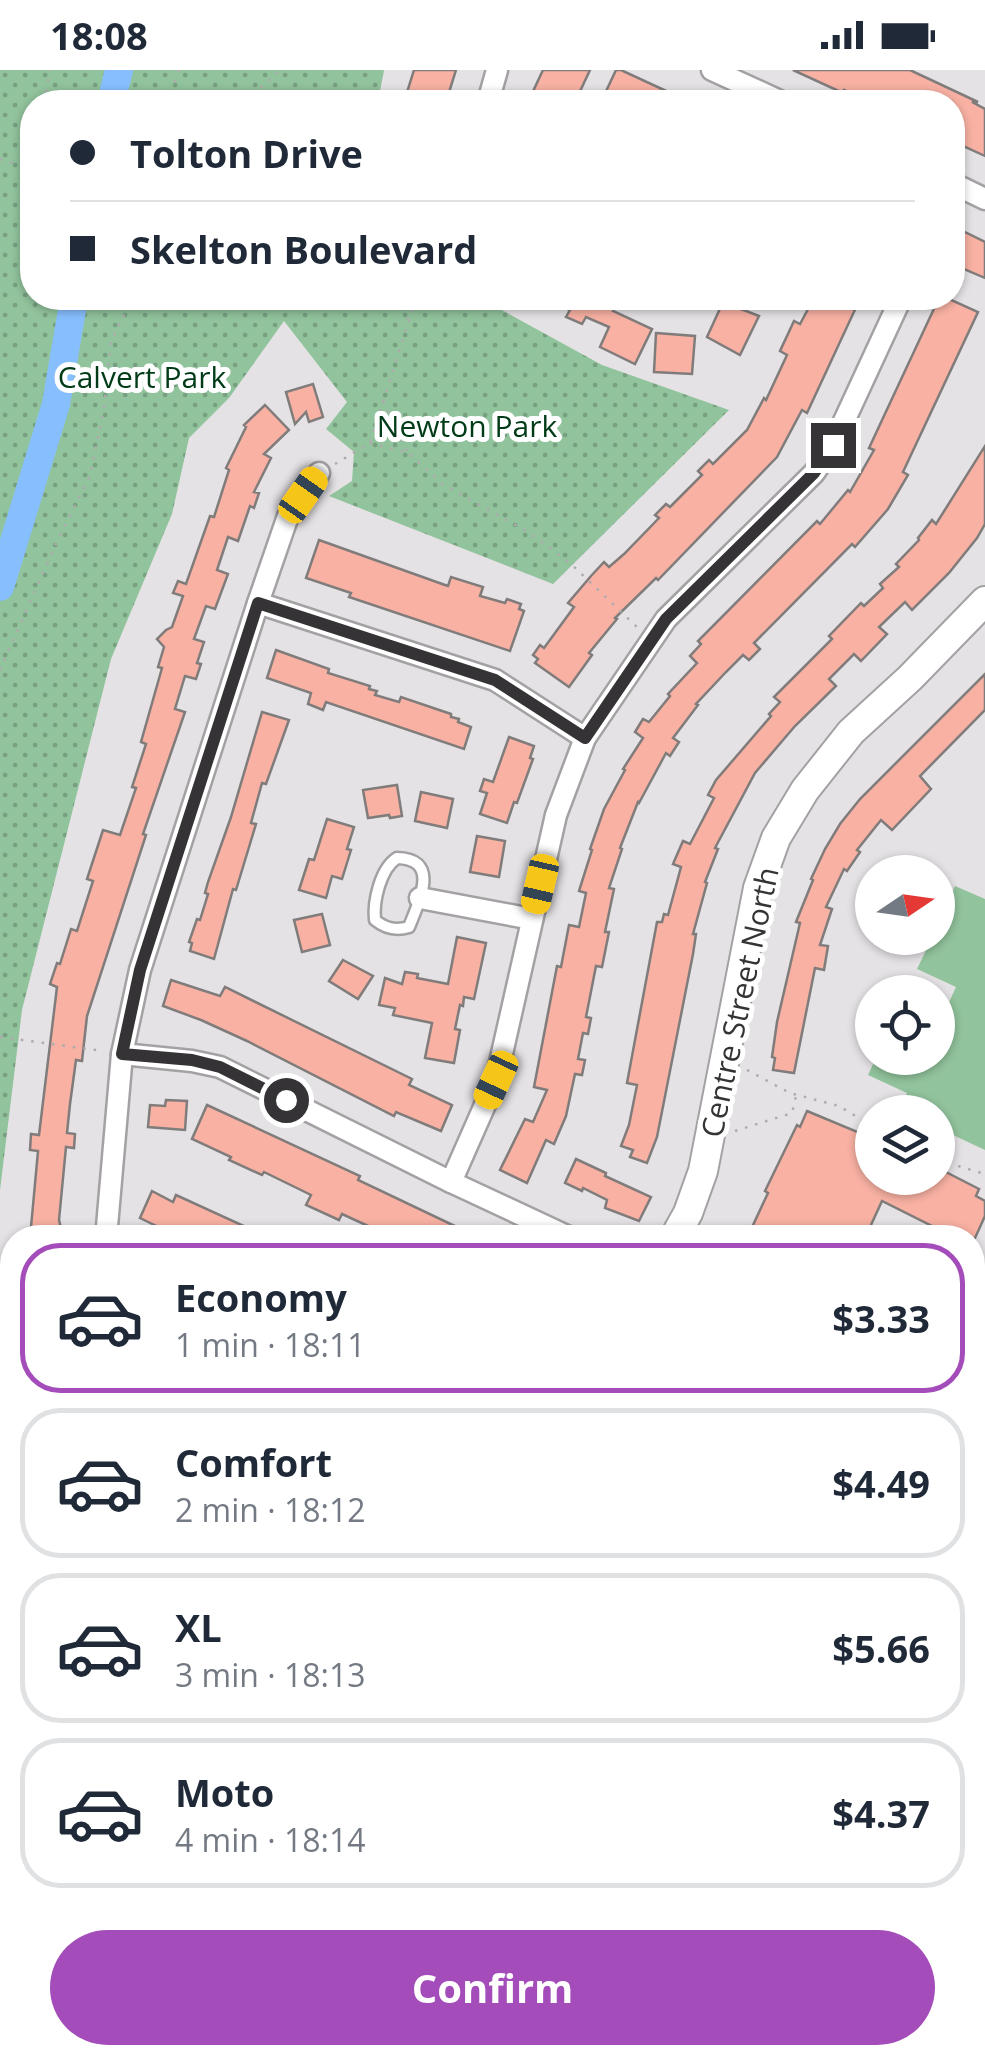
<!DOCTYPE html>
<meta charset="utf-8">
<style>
:root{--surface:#fff;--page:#f2f2f3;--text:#1f2937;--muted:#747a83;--line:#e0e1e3;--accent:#a44dba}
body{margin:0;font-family:"Open Sans",sans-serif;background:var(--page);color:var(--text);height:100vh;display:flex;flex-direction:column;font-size:38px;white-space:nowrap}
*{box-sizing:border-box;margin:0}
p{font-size:32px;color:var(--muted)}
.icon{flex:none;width:55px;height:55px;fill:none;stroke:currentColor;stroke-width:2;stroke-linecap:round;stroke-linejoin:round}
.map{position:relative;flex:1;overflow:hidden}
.panel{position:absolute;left:0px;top:1155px;width:985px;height:840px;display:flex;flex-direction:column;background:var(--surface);border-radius:40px 40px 0 0;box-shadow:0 2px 8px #0004}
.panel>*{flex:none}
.banner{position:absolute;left:20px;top:20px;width:945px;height:220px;border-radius:40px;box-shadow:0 2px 8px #0004;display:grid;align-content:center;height:220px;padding:0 50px;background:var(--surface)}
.needle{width:65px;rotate:77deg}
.tools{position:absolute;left:855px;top:785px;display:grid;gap:20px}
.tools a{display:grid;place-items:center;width:100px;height:100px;border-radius:50%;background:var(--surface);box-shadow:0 2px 8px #0004;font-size:50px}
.end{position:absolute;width:45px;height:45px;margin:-22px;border:12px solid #353335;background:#fff;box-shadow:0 0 0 5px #fff}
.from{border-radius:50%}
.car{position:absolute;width:30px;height:60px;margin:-30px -15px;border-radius:12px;box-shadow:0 0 8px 2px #0007;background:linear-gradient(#f5c518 24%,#345 0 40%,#f5c518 0 76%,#345 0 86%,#f5c518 0)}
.banner b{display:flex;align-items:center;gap:35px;height:95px;font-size:38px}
.banner b+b{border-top:2px solid var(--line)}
.banner i{width:25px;height:25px;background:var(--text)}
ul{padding:18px 0 0;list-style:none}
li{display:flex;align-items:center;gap:30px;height:150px;margin:0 20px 15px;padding:0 30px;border:5px solid var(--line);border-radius:40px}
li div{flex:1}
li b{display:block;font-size:38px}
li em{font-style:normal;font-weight:700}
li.on{border-color:var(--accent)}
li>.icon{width:90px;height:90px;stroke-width:1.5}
.button{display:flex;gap:20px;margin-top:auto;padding:20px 50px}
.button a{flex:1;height:115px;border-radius:60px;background:var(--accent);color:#fff;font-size:40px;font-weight:700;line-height:115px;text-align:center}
.status{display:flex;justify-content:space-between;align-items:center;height:70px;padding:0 50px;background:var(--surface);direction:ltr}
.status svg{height:28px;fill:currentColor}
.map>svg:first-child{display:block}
</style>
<div class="status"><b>18:08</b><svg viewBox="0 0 49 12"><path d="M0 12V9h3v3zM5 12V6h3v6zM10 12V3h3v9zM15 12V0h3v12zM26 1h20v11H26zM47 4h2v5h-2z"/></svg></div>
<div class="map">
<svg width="985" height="1995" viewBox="0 0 985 1995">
<defs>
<pattern id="park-dots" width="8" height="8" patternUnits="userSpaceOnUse" patternTransform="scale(2.5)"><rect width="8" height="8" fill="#91c39c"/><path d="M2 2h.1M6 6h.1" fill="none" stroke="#779f80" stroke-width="1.8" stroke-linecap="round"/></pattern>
</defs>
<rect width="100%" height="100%" fill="#e5e2e5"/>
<!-- park -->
<g fill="url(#park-dots)">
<path d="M0,0H384L378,32H32V228H480L602,295L729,340L553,514L329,426L352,411L354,382L326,359L347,332L284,251L229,328L189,368L172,444L111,589L22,940L0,1120Z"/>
<path d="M0,1345L12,1351V1982L105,1983L94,1995H0Z"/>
</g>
<!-- pitch -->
<g fill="#91c39c">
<path d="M955,816L985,829V1080L938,1058V1042L899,1041L907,1023L868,1005L876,988H938V936L946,939L956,917L917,899L932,868H938V854Z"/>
<path d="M0,1782L12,1788V1916L0,1938Z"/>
</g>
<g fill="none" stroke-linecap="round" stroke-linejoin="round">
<!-- river -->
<g stroke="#87bffe" stroke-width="28">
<path d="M111,32L119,0"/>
<path d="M0,517L56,334L74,228"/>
</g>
</g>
<!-- building -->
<g fill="#f8b1a3" stroke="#807c7b" stroke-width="2.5">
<path d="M414,0H456L446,32H404Z"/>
<path d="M543,0H590L575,32H528Z"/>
<path d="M616,0H621L690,32H601Z"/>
<path d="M793,0H910L978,32H972L985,39V86L952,71V32H871L844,20L843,23Z"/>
<path d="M965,162L985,172V208L952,194V189Z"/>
<path d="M544,228H619L613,241L652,259L635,294L600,277L609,257L586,247L582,254L566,247L570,240Z"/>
<path d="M814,228H851L859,231L807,343L802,340L777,387L658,510L656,508L615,548L617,549L589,583L592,585L569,617L535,593L538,589L533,585L540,575L544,578L574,537L568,533L591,506L604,492L609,497L624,484L659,448L655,445L666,434L670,437L702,405L698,401L709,390L713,394L747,360L764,328L766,330L787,285L780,281L794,251L800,254Z"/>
<path d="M939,228H947L978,242L903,402L908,405L888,439L855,477L852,474L754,573L760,579L749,590L743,585L726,602L696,634L698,635L673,668L679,672L670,686L666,683L639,733L638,732L620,778L622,779L609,818L614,819L605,862H609L602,897L596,896L586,947L591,948L588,964L583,963L578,989L585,990L582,1005L575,1004L566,1046L554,1074L546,1070L527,1113L500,1100L525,1049L533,1052L547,1020L534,1017L557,896L561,897L569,855L579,857L586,823L579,821L592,780L590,779L604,739L625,700L623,699L643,668L635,662L643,649L649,652L670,626L668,624L697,593L690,586L701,574L698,571L817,451L820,454L848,420L850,422L874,380L869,378Z"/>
<path d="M723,232L759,246L740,285L707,267Z"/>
<path d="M656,263L695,266L692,304L654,302Z"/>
<path d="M313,314L323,347L309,352L306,342L295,354L286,322Z"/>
<path d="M265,335L289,360L264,384L271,388L254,422L259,423L254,438L250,436L238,471L228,467L217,500L228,504L215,539L206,536L194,569L204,572L197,593L201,594L196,609L185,606L175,639L185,642L143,764L146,765L87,946L82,991L76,990L70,1034L67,1063L75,1064L74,1078L66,1077L59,1150L62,1162L52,1165L53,1168H30L38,1081L30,1080L31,1064L39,1065L57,917L50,914L57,893L60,894L71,859L77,861L93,811L87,809L103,760L120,765L136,718L132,717L146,674L141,672L162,598L158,597L164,577L157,569L166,560L172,557L183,526L173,523L178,511L186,514L210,446L214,447L229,400L226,398L246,357L244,355Z"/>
<path d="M985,376V454L977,468L949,503L912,540L905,532L879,557L887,564L861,591L854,584L829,609L836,616L795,656L755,703L715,778L718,779L705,812L707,813L693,864H696L693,884L657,1067L647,1093L630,1087L633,1080L621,1076L629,1055L637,1015L627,1013L657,852H662L664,844L668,845L681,797L673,794L683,771L690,774L714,728L708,725L716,710L771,646L769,644L780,632L774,627L832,569L829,566L861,533L864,536L883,518L880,514L899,497L896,494L919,470L918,468L932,450L936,454Z"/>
<path d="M319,470L445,515L448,516L451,507L483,517L480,526L505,533L507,529L521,534L519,539L524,541L510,581L349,527L351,523L306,508Z"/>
<path d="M276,580L329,599L328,603L370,616L369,619L377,621L375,625L399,632L401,627L451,644V647L459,649L458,652L471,657L464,679L326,632L323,640L308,634L311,623L267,608Z"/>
<path d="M985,604V640L920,706L931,719L892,760L881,750L857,780L860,782L847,801L844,799L826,837L832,839L820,875L828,876L824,900L815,898L794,1003L773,1000L775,988L772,987L777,952L800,853L796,852L813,810L811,809L825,779L840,754L860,729Z"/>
<path d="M262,642L289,650L266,714L262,713L251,753L256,754L236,820L233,819L214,889L190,881L192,873L189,872L197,849L200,850L208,824L205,823L208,812L231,747Z"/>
<path d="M509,667L534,676L530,688L533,689L517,733L514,732L507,753L480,744L487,723L480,721L484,709L493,712Z"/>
<path d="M397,715L402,746L390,748L389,745L368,748L363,720Z"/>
<path d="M421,722L453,729L447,758L415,751Z"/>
<path d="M327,749L354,757L347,779L351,780L342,809L332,806L326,828L299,820L309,789L314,790Z"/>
<path d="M477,766L505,771L499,807L470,802Z"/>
<path d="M322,844L330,875L302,882L294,850Z"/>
<path d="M457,867L486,873L474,929L464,927L463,936L460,935L455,959L460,960L454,993L425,988L432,953L393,945L395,938L379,935L385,908L402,914L405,902L418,904L417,908L448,914Z"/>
<path d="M343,890L373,906L358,929L329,911Z"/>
<path d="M171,910L220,926L225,917L412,1009L409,1015L452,1035L441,1061L396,1042L394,1046L247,971L201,950L163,936Z"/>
<path d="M166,1030L187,1031L185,1060L148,1057L150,1035L165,1036Z"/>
<path d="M207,1035L360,1106L358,1110L480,1168H394L342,1144L339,1150L306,1135L311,1125L264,1102L262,1105L229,1090L231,1087L192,1069Z"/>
<path d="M807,1041L872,1068V1108H938V1098L979,1119L976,1126L985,1131V1146L975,1168H956L882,1131L865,1168H747L768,1123L765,1121L797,1055L800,1057Z"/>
<path d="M576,1089L606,1103L605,1106L651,1127L639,1151L605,1138L607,1130L583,1118L582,1121L565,1113Z"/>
<path d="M152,1121L173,1132L176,1125L270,1168H181L140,1148Z"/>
<path d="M972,1685L985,1691V1728L972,1722Z"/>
<path d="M972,1826L985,1832V1856L972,1884Z"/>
<path d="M205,1982H233L228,1995H199Z"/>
<path d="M417,1982H498L523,1995H443Z"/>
<path d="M768,1982H802L796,1995H771L764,1991Z"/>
<path d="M901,1982H985V1989L958,1995H908Z"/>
</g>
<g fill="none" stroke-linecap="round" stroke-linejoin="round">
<defs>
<g id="lane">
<path d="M397,788C441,789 419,831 409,857C396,861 386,859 375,850C373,832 380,799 397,788Z"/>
<path d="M972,1561L985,1567"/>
<path d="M972,1614L985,1619"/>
</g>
<g id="street">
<path d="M712,0L782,32"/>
<path d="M488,32L497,0"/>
<path d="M952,113L985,129"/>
<path d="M258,533L495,610L585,668"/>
<path d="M420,828L532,849"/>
<path d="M122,984L192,991L220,997L451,1112L571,1168"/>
<path d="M451,1112L496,1010L556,745L585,668L666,549L814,403L833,375L901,228"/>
<path d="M106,1168L122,984L140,900L258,533L288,446L319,403"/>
<path d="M331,1982L357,1995"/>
<path d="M720,1995L727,1982"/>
</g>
<g id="secondary">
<path d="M674,1168L688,1143L703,1101L758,818L776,768L805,720L851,662L910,608L985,531"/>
<path d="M0,1309L12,1314"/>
<path d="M972,1771L985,1777"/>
<path d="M124,1995L134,1982"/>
</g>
</defs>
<!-- lane casing -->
<use href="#lane" stroke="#a4a1a4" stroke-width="15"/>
<!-- street casing -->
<use href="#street" stroke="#a4a1a4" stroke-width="25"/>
<!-- secondary casing -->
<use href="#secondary" stroke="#a4a1a4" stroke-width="32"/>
<!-- path -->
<g stroke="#aeabae" stroke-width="2.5" stroke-dasharray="2.5 8" stroke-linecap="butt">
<path d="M44,32L50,0"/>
<path d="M168,32L179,0"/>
<path d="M245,32L280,0"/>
<path d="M0,89L32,99"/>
<path d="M402,228L408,250"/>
<path d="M383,331L407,382"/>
<path d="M370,373L408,383L444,415L528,462L570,493L637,557"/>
<path d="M335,394L370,373L416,228"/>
<path d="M0,600L58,469L90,406L104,338L111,271L133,228"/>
<path d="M0,967L103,981"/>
<path d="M747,1000L790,1023L839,1036L872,1056"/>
<path d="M735,1061L792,1043L796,1026"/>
<path d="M938,1090L985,1104"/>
<path d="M972,1311L985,1292"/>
<path d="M0,1446L12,1419"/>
<path d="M0,1744L12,1750"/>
<path d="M12,1768V1767"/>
<path d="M1,1995L15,1982"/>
</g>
<!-- lane -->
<use href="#lane" stroke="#fff" stroke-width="10"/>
<!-- street -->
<use href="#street" stroke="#fff" stroke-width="20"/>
<!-- secondary -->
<use href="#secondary" stroke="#fff" stroke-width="28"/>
</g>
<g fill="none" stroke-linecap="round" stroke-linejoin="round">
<!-- route -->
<path stroke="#353335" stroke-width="12" d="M286,1030L220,997L192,990L122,984L140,900L258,533L495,610L585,668L666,549L814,403L833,375"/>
</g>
<g text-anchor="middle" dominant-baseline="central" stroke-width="10" stroke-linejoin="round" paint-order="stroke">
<!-- park labels -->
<g font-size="30" fill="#003b18" stroke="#fff">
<text x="142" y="306">Calvert Park</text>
<text x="467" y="355">Newton Park</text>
</g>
<!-- street labels -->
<g font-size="30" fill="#353335" stroke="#fff">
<text transform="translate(739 932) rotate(-78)">Centre Street North</text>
</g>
</g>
</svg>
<div class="tools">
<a><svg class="needle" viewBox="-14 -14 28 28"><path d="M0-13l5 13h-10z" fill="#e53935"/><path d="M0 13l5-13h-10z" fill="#747a83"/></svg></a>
<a><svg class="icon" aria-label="locate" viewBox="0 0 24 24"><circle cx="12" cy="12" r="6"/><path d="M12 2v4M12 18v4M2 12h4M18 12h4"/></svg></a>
<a><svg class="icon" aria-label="layers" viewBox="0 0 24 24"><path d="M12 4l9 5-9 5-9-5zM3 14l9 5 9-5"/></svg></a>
</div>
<i class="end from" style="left:286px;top:1030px"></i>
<i class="end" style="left:833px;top:375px"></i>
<i class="car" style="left:303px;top:425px;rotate:35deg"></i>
<i class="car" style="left:540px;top:814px;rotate:193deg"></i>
<i class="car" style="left:496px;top:1010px;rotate:205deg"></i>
<div class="banner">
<b><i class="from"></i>Tolton Drive</b>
<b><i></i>Skelton Boulevard</b>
</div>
<section class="panel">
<ul>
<li class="on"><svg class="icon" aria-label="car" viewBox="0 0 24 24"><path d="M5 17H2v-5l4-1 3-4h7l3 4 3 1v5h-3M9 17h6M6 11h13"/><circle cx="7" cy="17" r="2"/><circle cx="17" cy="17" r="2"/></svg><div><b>Economy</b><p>1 min · 18:11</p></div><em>$3.33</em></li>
<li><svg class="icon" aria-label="car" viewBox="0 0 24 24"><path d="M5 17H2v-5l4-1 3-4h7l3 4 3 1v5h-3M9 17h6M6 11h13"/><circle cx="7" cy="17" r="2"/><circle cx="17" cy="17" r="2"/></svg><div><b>Comfort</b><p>2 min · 18:12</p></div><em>$4.49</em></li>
<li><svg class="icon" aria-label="car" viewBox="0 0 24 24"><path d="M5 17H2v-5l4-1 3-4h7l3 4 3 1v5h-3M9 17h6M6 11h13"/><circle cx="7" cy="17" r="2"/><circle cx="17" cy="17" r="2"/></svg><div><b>XL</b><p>3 min · 18:13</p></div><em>$5.66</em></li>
<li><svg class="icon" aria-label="car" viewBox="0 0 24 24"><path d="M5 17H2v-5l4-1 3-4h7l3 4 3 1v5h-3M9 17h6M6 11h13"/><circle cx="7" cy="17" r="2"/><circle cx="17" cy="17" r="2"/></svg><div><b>Moto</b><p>4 min · 18:14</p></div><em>$4.37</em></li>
</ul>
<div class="button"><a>Confirm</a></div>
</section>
</div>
